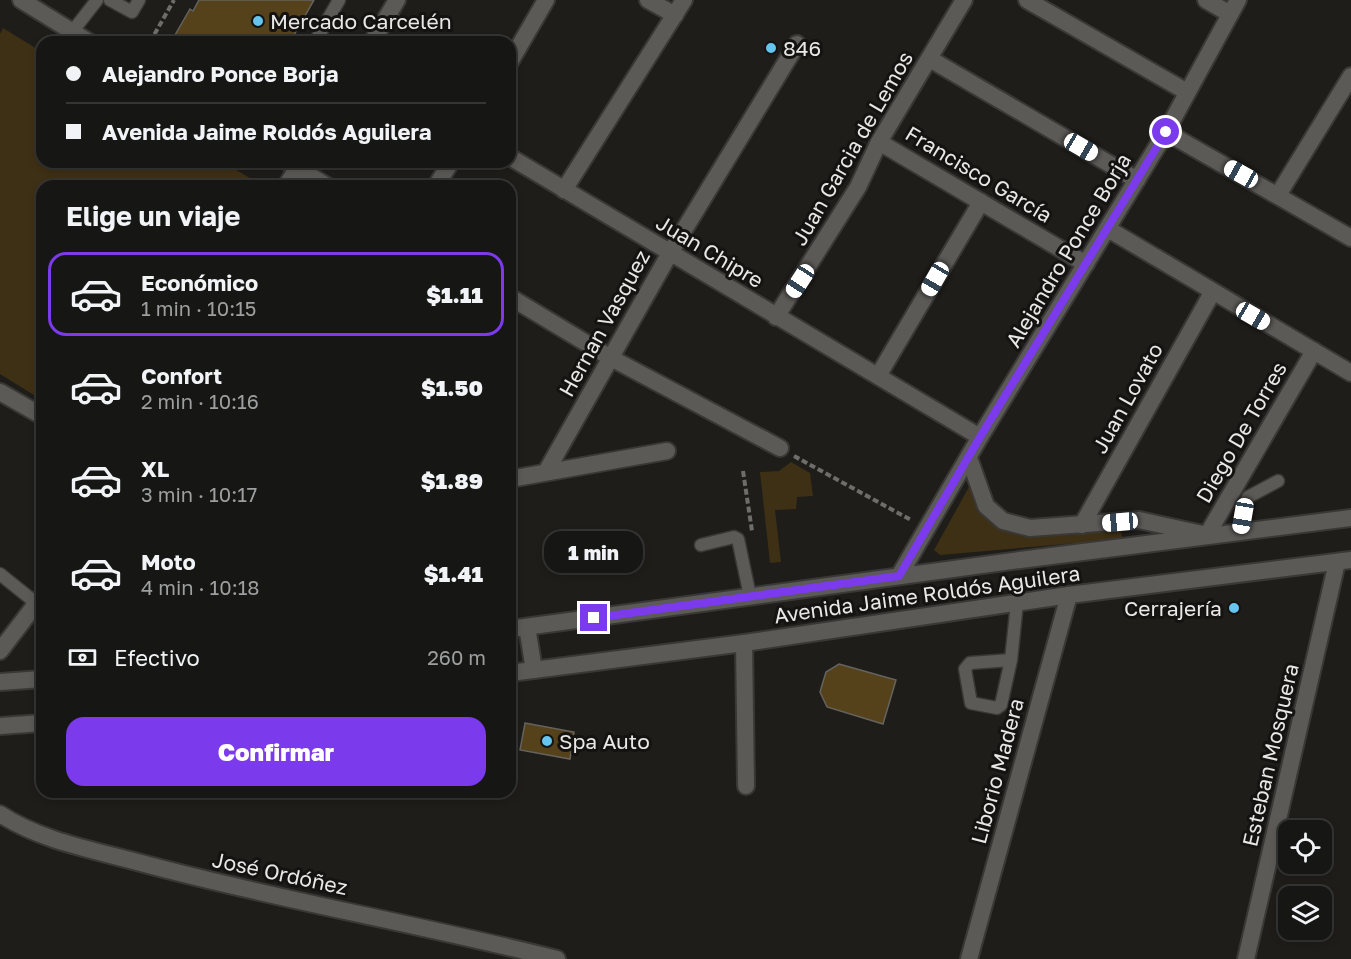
<!DOCTYPE html>
<html lang="es">
<meta charset="utf-8">
<style>
:root{--surface:#161614;--page:#1f1f1d;--text:#f1f3f6;--muted:#9e9fa0;--line:#353534;--accent:#7c3aed}
body{margin:0;font-family:"Golos Text",sans-serif;background:var(--page);color:var(--text);height:100vh;display:flex;flex-direction:column;font-size:22px;white-space:nowrap}
*{box-sizing:border-box;margin:0}
p{font-size:20px;color:var(--muted)}
.icon{flex:none;width:33px;height:33px;fill:none;stroke:currentColor;stroke-width:2;stroke-linecap:round;stroke-linejoin:round}
.map{position:relative;flex:1;overflow:hidden}
.details{position:absolute;left:36px;top:180px;width:480px;height:618px;display:flex;flex-direction:column;background:var(--surface);border-radius:18px;box-shadow:0 3px 9px #0003,0 0 0 2px var(--line)}
.details>*{flex:none}
.hud{position:absolute;left:36px;top:36px;width:480px;height:132px;border-radius:18px;box-shadow:0 3px 9px #0003,0 0 0 2px var(--line);display:grid;align-content:center;height:132px;padding:0 30px;background:var(--surface)}
.fabs{position:absolute;left:1278px;top:820px;display:grid;gap:12px}
.fabs a{display:grid;place-items:center;width:54px;height:54px;border-radius:12px;background:var(--surface);box-shadow:0 3px 9px #0003,0 0 0 2px var(--line);font-size:30px}
.end{position:absolute;width:27px;height:27px;margin:-14px;border:8px solid #7c3aed;background:#fff;box-shadow:0 0 0 3px #fff}
.from{border-radius:50%}
.bubble{position:absolute;height:42px;border-radius:18px;background:var(--surface);box-shadow:0 3px 9px #0003,0 0 0 2px var(--line);font-size:20px;font-weight:800;line-height:42px;text-align:center}
.car{position:absolute;width:18px;height:36px;margin:-18px -9px;border-radius:8px;box-shadow:0 0 4px 2px #0007;background:linear-gradient(#fff 24%,#345 0 40%,#fff 0 76%,#345 0 86%,#fff 0)}
.hud b{display:flex;align-items:center;gap:21px;height:57px;font-size:22px}
.hud b+b{border-top:2px solid var(--line)}
.hud i{width:15px;height:15px;background:var(--text)}
ul{padding:0;list-style:none}
li{display:flex;align-items:center;gap:18px;height:84px;margin:0 12px 9px;padding:0 18px;border:3px solid transparent;border-radius:18px}
li div{flex:1}
li b{display:block;font-size:22px}
li em{font-style:normal;font-weight:800}
li.on{border-color:var(--accent)}
li>.icon{width:54px;height:54px;stroke-width:1.5}
h2{padding:0 30px;font-size:27px;line-height:72px}
.pay{display:flex;align-items:center;gap:15px;height:66px;padding:0 30px;font-size:22px}
.pay p{margin-inline-start:auto}
.button{display:flex;gap:12px;margin-top:auto;padding:12px 30px}
.button a{flex:1;height:69px;border-radius:18px;background:var(--accent);color:#fff;font-size:24px;font-weight:800;line-height:69px;text-align:center}
.map>svg:first-child{display:block}
</style>
<div class="map">
<svg width="1351" height="959" viewBox="0 0 1351 959">
<rect width="100%" height="100%" fill="#1e1d1a"/>
<!-- green -->
<g fill="#3e3015">
<path d="M3,28L42,52V162H223L263,186H42V400L0,374V34Z"/>
<path d="M791,462L810,473L813,496L797,497L796,509L775,510L781,562L770,563L760,472L779,471Z"/>
<path d="M969,487L979,511L999,526L1120,529L1123,539L940,555L934,550Z"/>
</g>
<!-- building -->
<g fill="#55421b" stroke="#65635f" stroke-width="1.5">
<path d="M199,0H314L290,42H171L190,9L193,11Z"/>
<path d="M839,664L896,680L883,724L827,707L820,692L826,672Z"/>
<path d="M525,723L574,732L570,759L520,750Z"/>
</g>
<g fill="none" stroke-linecap="round" stroke-linejoin="round">
<defs>
<g id="service">
<path d="M110,0L132,12L139,0"/>
<path d="M72,32L97,0"/>
<path d="M315,42L339,0"/>
<path d="M1240,532L1248,497L1278,481"/>
<path d="M701,545L734,537L738,539L750,596"/>
<path d="M0,574L36,603"/>
<path d="M1011,660L1001,705L997,708L971,703L965,669L970,663L1011,660L1017,603"/>
</g>
<g id="minor">
<path d="M21,0L89,42"/>
<path d="M648,0L675,15"/>
<path d="M1027,0L1187,92"/>
<path d="M1206,0L1230,14"/>
<path d="M372,42L397,0"/>
<path d="M930,59L1137,180"/>
<path d="M510,62L546,0"/>
<path d="M1166,132L1351,238"/>
<path d="M879,142L1086,264"/>
<path d="M510,157L980,437"/>
<path d="M288,162L327,186"/>
<path d="M286,186L301,162"/>
<path d="M436,186L451,162"/>
<path d="M564,190L684,0"/>
<path d="M1278,195L1351,76"/>
<path d="M1108,229L1351,373"/>
<path d="M510,297L611,358L780,448"/>
<path d="M776,317L858,187L879,142L964,0"/>
<path d="M878,376L981,202"/>
<path d="M0,392L42,416"/>
<path d="M969,458L986,506L1003,521L1030,528L1139,520L1207,535L1314,351"/>
<path d="M546,472L670,253L797,44"/>
<path d="M510,479L667,451"/>
<path d="M1082,525L1212,293"/>
<path d="M899,576L980,437L1166,132L1238,0"/>
<path d="M744,643L746,786"/>
<path d="M0,651L42,596"/>
<path d="M0,814C41,841 94,850 141,863C278,900 419,924 557,959"/>
<path d="M969,959L1069,595"/>
<path d="M1246,959L1337,562"/>
</g>
<g id="tertiary">
<path d="M527,627L534,670"/>
<path d="M510,629L1020,560L1351,518"/>
<path d="M510,673L744,643L1069,595L1351,560"/>
<path d="M0,682L42,679"/>
<path d="M0,726L42,723"/>
</g>
</defs>
<!-- service casing -->
<use href="#service" stroke="#3a3836" stroke-width="15"/>
<!-- minor casing -->
<use href="#minor" stroke="#3a3836" stroke-width="20"/>
<!-- tertiary casing -->
<use href="#tertiary" stroke="#3a3836" stroke-width="20"/>
<!-- path -->
<g stroke="#6e6d6a" stroke-width="4" stroke-dasharray="6 3" stroke-linecap="butt">
<path d="M150,42L174,0"/>
<path d="M794,456L911,520"/>
<path d="M743,471L752,531"/>
</g>
<!-- service -->
<use href="#service" stroke="#5c5a57" stroke-width="12"/>
<!-- minor -->
<use href="#minor" stroke="#5c5a57" stroke-width="16"/>
<!-- tertiary -->
<use href="#tertiary" stroke="#5c5a57" stroke-width="16"/>
</g>
<g fill="none" stroke-linecap="round" stroke-linejoin="round">
<!-- route -->
<path stroke="#7c3aed" stroke-width="8" d="M594,618L899,576L980,437L1166,132"/>
</g>
<!-- markers -->
<g fill="#65c5ee" stroke="#151311" stroke-width="2">
<circle cx="258" cy="21" r="6"/>
<circle cx="771" cy="48" r="6"/>
<circle cx="1234" cy="608" r="6"/>
<circle cx="547" cy="741" r="6"/>
</g>
<g text-anchor="middle" dominant-baseline="central" stroke-width="6" stroke-linejoin="round" paint-order="stroke">
<!-- poi labels -->
<g font-size="21" fill="#e9e8e6" stroke="#151311" text-anchor="start">
<text x="270" y="21">Mercado Carcelén</text>
<text x="783" y="48">846</text>
<text x="1222" y="608" text-anchor="end">Cerrajería</text>
<text x="559" y="741">Spa Auto</text>
</g>
<!-- street labels -->
<g font-size="21" fill="#e9e8e6" stroke="#151311">
<text transform="translate(852 148) rotate(-60)">Juan Garcia de Lemos</text>
<text transform="translate(979 174) rotate(31)">Francisco García</text>
<text transform="translate(1068 250) rotate(-59)">Alejandro Ponce Borja</text>
<text transform="translate(710 251) rotate(31)">Juan Chipre</text>
<text transform="translate(604 323) rotate(-61)">Hernan Vasquez</text>
<text transform="translate(1127 398) rotate(-61)">Juan Lovato</text>
<text transform="translate(1241 432) rotate(-60)">Diego De Torres</text>
<text transform="translate(927 594) rotate(-8)">Avenida Jaime Roldós Aguilera</text>
<text transform="translate(1270 755) rotate(-77)">Esteban Mosquera</text>
<text transform="translate(997 771) rotate(-75)">Liborio Madera</text>
<text transform="translate(280 873) rotate(12)">José Ordóñez</text>
</g>
</g>
</svg>
<div class="fabs">
<a><svg class="icon" aria-label="locate" viewBox="0 0 24 24"><circle cx="12" cy="12" r="6"/><path d="M12 2v4M12 18v4M2 12h4M18 12h4"/></svg></a>
<a><svg class="icon" aria-label="layers" viewBox="0 0 24 24"><path d="M12 4l9 5-9 5-9-5zM3 14l9 5 9-5"/></svg></a>
</div>
<i class="end from" style="left:1166px;top:132px"></i>
<i class="end" style="left:594px;top:618px"></i>
<div class="bubble" style="left:544px;top:531px;width:99px">1 min</div>
<i class="car" style="left:1081px;top:147px;rotate:120deg"></i>
<i class="car" style="left:1241px;top:174px;rotate:299deg"></i>
<i class="car" style="left:935px;top:279px;rotate:210deg"></i>
<i class="car" style="left:800px;top:281px;rotate:213deg"></i>
<i class="car" style="left:1253px;top:316px;rotate:120deg"></i>
<i class="car" style="left:1243px;top:516px;rotate:190deg"></i>
<i class="car" style="left:1120px;top:522px;rotate:265deg"></i>
<div class="hud">
<b><i class="from"></i>Alejandro Ponce Borja</b>
<b><i></i>Avenida Jaime Roldós Aguilera</b>
</div>
<section class="details">
<h2>Elige un viaje</h2>
<ul>
<li class="on"><svg class="icon" aria-label="car" viewBox="0 0 24 24"><path d="M5 17H2v-5l4-1 3-4h7l3 4 3 1v5h-3M9 17h6M6 11h13"/><circle cx="7" cy="17" r="2"/><circle cx="17" cy="17" r="2"/></svg><div><b>Económico</b><p>1 min · 10:15</p></div><em>$1.11</em></li>
<li><svg class="icon" aria-label="car" viewBox="0 0 24 24"><path d="M5 17H2v-5l4-1 3-4h7l3 4 3 1v5h-3M9 17h6M6 11h13"/><circle cx="7" cy="17" r="2"/><circle cx="17" cy="17" r="2"/></svg><div><b>Confort</b><p>2 min · 10:16</p></div><em>$1.50</em></li>
<li><svg class="icon" aria-label="car" viewBox="0 0 24 24"><path d="M5 17H2v-5l4-1 3-4h7l3 4 3 1v5h-3M9 17h6M6 11h13"/><circle cx="7" cy="17" r="2"/><circle cx="17" cy="17" r="2"/></svg><div><b>XL</b><p>3 min · 10:17</p></div><em>$1.89</em></li>
<li><svg class="icon" aria-label="car" viewBox="0 0 24 24"><path d="M5 17H2v-5l4-1 3-4h7l3 4 3 1v5h-3M9 17h6M6 11h13"/><circle cx="7" cy="17" r="2"/><circle cx="17" cy="17" r="2"/></svg><div><b>Moto</b><p>4 min · 10:18</p></div><em>$1.41</em></li>
</ul>
<div class="pay"><svg class="icon" aria-label="cash" viewBox="0 0 24 24"><path d="M3 7h18v10H3z"/><circle cx="12" cy="12" r="2"/></svg>Efectivo<p>260 m</p></div>
<div class="button"><a>Confirmar</a></div>
</section>
</div>
